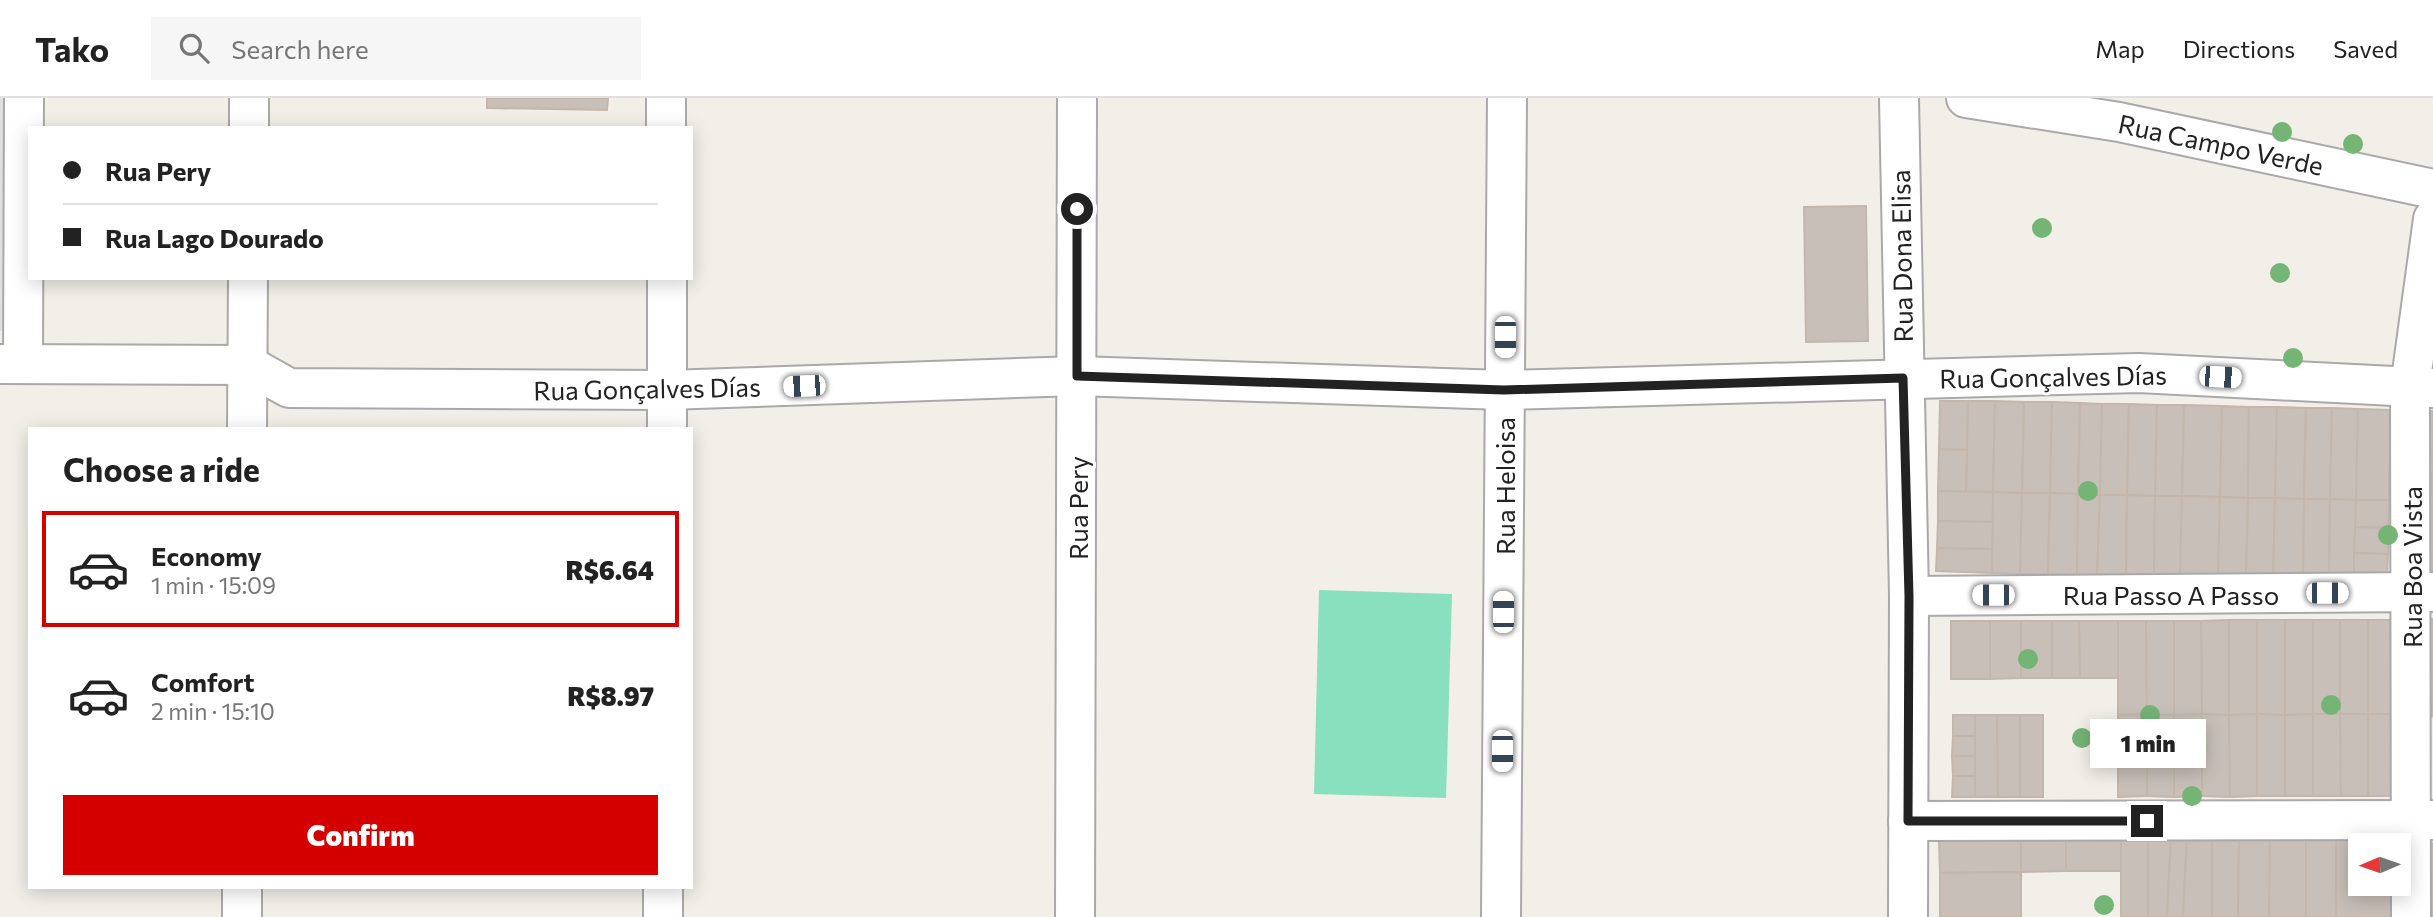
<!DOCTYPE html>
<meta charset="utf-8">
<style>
:root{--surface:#fff;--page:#f6f6f6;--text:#222;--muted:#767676;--line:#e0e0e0;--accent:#d40000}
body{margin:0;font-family:Commissioner,sans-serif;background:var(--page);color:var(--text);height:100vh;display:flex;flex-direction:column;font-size:26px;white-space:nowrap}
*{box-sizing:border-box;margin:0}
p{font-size:23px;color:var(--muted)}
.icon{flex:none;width:38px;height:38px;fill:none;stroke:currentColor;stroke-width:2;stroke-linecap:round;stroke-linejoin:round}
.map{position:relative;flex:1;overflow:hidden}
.sheet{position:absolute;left:28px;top:329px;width:665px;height:462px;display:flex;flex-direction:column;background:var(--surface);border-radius:0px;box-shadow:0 4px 18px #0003}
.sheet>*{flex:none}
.hud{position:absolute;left:28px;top:28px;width:665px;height:154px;border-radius:0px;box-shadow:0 4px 18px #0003;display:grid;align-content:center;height:154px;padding:0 35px;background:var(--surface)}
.needle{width:46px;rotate:268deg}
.fabs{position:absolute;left:2348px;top:735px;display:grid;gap:14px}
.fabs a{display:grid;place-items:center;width:63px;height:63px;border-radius:0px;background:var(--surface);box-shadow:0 4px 18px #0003;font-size:35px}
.end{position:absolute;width:32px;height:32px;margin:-16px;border:9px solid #222;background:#fff;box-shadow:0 0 0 4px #fff}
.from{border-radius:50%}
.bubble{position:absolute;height:49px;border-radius:0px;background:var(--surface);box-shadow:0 4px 18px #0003;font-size:23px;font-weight:800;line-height:49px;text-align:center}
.car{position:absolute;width:21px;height:42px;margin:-21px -10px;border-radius:9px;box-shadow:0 0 5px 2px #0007;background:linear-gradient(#fff 24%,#345 0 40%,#fff 0 76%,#345 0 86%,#fff 0)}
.hud b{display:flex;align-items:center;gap:24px;height:66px;font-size:26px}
.hud b+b{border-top:2px solid var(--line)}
.hud i{width:18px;height:18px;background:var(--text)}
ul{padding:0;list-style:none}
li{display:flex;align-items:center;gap:21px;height:116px;margin:0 14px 10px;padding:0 21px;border:4px solid transparent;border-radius:0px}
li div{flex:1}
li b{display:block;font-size:26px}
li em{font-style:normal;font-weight:800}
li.on{border-color:var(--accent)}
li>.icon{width:63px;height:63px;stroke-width:1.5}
h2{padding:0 35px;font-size:32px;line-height:84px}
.button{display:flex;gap:14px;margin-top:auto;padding:14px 35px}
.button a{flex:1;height:80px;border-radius:0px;background:var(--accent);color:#fff;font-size:28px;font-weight:800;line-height:80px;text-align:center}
header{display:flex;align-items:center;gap:42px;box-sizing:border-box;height:98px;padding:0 35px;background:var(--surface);border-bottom:2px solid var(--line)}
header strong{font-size:33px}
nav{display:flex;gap:38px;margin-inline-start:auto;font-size:24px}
.search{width:490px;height:63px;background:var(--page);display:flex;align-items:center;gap:18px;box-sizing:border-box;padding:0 24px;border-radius:0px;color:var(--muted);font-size:26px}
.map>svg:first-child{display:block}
</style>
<header>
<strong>Tako</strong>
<div class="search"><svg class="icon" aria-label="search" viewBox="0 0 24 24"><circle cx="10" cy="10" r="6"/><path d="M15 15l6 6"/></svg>Search here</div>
<nav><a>Map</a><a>Directions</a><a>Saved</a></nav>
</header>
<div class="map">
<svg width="2433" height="819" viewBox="0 0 2433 819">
<rect width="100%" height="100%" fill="#f2efe9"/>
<!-- residential -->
<rect fill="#e0dfdf" x="0" y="0" width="14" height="233"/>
<!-- pitch -->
<path fill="#88e0be" d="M1319,492L1452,496L1446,700L1314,696Z"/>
<!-- building -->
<g fill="#c7bfb8" stroke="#c4b6ab" stroke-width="2">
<path d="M487,0H608L607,12L487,10Z"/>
<path d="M1866,108L1868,243L1806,244L1804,109Z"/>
<path d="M1940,303H1968L1967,352L1939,351Z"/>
<path d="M1968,303H1995L1993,394H1966Z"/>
<path d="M1995,303L2024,304L2022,395L1993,394Z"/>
<path d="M2024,304H2052L2050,395H2022Z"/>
<path d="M2052,304L2080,305L2078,396L2050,395Z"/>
<path d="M2080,305L2102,306L2100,397L2078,396Z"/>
<path d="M2102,306H2129L2127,397H2100Z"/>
<path d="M2129,306L2157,307L2155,398L2127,397Z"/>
<path d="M2157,307H2184L2182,398H2155Z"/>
<path d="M2184,307L2222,308L2220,399L2182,398Z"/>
<path d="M2222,308L2249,309L2248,400L2220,399Z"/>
<path d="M2249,309H2277L2275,400H2248Z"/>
<path d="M2277,309L2306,310L2304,401L2275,400Z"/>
<path d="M2306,310H2332L2330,401H2304Z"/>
<path d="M2332,310L2358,311L2356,402L2330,401Z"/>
<path d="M2358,311L2391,312L2389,402H2356Z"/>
<rect x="2429" y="313" width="4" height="82"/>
<path d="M1939,351L1967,352L1966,394L1938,393Z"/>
<path d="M1938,393L1993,394V424L1938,423Z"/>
<path d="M1993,394L2022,395L2020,476L1992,475Z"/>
<path d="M2022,395H2050L2048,476H2020Z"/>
<path d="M2050,395L2078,396L2077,477L2048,476Z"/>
<path d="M2429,395H2433V488L2429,489Z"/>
<path d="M2078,396L2100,397L2097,477H2077Z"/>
<path d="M2100,397H2127L2126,478L2097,477Z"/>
<path d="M2127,397L2155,398L2154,478H2126Z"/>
<path d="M2155,398H2182L2180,479L2154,478Z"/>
<path d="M2182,398L2220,399L2218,479H2180Z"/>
<path d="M2220,399L2248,400L2246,480L2218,479Z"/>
<path d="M2248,400H2275L2273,481L2246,480Z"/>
<path d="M2275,400L2304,401L2303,482L2273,481Z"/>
<path d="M2304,401H2330L2329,482H2303Z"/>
<path d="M2330,401L2356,402L2354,482H2329Z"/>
<path d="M2356,402H2389L2388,430L2355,429Z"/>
<path d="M1938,423L1993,424L1992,451L1937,450Z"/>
<path d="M2355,429L2388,430V456L2354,455Z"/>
<path d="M1937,450L1992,451V475L1936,473Z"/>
<path d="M2354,455L2388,456L2387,483L2354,482Z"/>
<path d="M2429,521H2433V618L2431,619Z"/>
<path d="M2229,522V617L2202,616L2201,523Z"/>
<path d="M2229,522H2257V616L2229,617Z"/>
<path d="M2257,522H2285V617L2257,616Z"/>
<path d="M2285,522H2313V616L2285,617Z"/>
<rect x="2313" y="522" width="27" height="94"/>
<rect x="2340" y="522" width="28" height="94"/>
<rect x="2368" y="522" width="27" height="94"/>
<rect x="1951" y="523" width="39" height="58"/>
<path d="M1990,523H2021V580L1990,581Z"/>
<rect x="2021" y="523" width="31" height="57"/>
<path d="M2052,523H2079L2080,580H2052Z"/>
<path d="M2079,523H2118V580H2080Z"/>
<path d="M2118,523H2146L2147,616L2118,617Z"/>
<path d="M2146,523H2174V617L2147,616Z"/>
<path d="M2174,523H2201L2202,616L2174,617Z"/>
<path d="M2147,616V698L2118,699V617Z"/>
<path d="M2147,616L2174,617V699L2147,698Z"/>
<path d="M2202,616V698L2174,699V617Z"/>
<path d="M2202,616L2229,617L2230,699L2202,698Z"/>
<path d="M2257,616V698L2230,699L2229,617Z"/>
<path d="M2257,616L2285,617V698H2257Z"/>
<path d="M2313,616V698H2285V617Z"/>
<path d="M2313,616H2340L2341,698H2313Z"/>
<path d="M2340,616H2368V698H2341Z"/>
<path d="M2368,616H2395L2396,698H2368Z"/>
<rect x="1953" y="617" width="22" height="21"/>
<path d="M1975,617H1997L1998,699H1975Z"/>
<path d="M1997,617H2020V699H1998Z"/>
<rect x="2020" y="617" width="23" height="82"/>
<path d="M1953,638H1975V658H1952Z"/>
<path d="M1952,658H1975V678H1953Z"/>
<path d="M1953,678H1975V699H1952Z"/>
<path d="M2148,739V819H2121V740Z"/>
<path d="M2148,739L2171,740L2167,819H2148Z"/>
<path d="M2066,740V773L2021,774V741Z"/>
<rect x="2066" y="740" width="55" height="33"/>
<path d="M2171,740H2187L2183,819H2167Z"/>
<path d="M2187,740H2212V819H2183Z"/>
<path d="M2212,740L2239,741L2238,819H2212Z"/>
<path d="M2021,741V774L1940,775L1939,742Z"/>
<path d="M2239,741H2270L2269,819H2238Z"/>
<path d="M2270,741L2306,742V819H2269Z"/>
<rect x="2306" y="742" width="30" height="77"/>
<path d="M2336,742H2393V747H2361V786H2394V819H2336Z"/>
<path d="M2433,745V819H2427L2425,746Z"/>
<path d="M2021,774V819H1940V775Z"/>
</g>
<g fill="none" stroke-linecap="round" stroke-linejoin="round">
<defs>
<g id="minor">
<path d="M666,0V30"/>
<path d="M1899,0L1909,498L1908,819"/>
<path d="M1966,0L2119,24L2433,91"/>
<path d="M249,30V0"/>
<path d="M667,180V331"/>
<path d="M0,266L248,267L289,290L667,292L1077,278L1504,292L2139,275L2433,290"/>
<path d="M23,266L24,0"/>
<path d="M247,331L248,180"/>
<path d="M1909,498L2433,494"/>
<path d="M1908,723L2433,722"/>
<path d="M242,819V789"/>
<path d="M663,819V789"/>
<path d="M1075,819L1077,0"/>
<path d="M1501,819L1507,0"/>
<path d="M2411,819L2410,289L2433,121"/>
</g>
</defs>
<!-- minor casing -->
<use href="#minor" stroke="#a9a9a9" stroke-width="42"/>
<!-- minor -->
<use href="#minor" stroke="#fff" stroke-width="38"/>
</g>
<!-- trees -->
<g fill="#74b475">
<circle cx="2282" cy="34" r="10"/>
<circle cx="2353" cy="46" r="10"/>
<circle cx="2042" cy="130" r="10"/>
<circle cx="2280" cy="175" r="10"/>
<circle cx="2293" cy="260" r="10"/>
<circle cx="2088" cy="393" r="10"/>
<circle cx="2388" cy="437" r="10"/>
<circle cx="2028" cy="561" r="10"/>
<circle cx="2331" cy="607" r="10"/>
<circle cx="2150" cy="617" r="10"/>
<circle cx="2082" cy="640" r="10"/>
<circle cx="2192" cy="698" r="10"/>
<circle cx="2104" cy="807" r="10"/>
</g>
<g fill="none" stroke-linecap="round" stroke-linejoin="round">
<!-- route -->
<path stroke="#222" stroke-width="9" d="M1077,111V278L1504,292L1903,280L1909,498L1908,723H2147"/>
</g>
<g text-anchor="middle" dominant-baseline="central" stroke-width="6" stroke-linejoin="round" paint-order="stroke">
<!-- street labels -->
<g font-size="26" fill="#222" stroke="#fff">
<text transform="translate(2221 46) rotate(12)">Rua Campo Verde</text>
<text transform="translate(1901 158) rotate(-91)">Rua Dona Elisa</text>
<text transform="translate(2053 278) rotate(-1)">Rua Gonçalves Días</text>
<text transform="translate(647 290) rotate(-1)">Rua Gonçalves Días</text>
<text transform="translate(1504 388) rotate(-90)">Rua Heloisa</text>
<text transform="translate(1077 410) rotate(-90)">Rua Pery</text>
<text transform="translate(2411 469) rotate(-90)">Rua Boa Vista</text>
<text x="2171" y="496">Rua Passo A Passo</text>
</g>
</g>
</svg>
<div class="fabs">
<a><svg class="needle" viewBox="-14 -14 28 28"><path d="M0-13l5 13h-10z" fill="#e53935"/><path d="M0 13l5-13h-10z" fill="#767676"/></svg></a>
</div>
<i class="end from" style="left:1077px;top:111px"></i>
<i class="end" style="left:2147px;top:723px"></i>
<div class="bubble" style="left:2090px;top:621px;width:116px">1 min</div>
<i class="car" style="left:1505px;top:239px;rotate:180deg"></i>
<i class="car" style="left:2220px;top:279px;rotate:93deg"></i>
<i class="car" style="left:804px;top:288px;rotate:268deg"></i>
<i class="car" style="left:2327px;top:495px;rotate:90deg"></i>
<i class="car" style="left:1993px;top:497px;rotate:270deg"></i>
<i class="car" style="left:1503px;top:514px;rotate:0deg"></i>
<i class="car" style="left:1502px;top:653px;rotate:180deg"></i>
<div class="hud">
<b><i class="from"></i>Rua Pery</b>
<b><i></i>Rua Lago Dourado</b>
</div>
<section class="sheet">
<h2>Choose a ride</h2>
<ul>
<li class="on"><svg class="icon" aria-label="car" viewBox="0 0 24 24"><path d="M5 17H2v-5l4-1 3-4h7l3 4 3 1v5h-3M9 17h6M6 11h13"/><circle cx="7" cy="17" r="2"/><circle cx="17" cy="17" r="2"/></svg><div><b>Economy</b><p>1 min · 15:09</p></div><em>R$6.64</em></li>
<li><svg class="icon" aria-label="car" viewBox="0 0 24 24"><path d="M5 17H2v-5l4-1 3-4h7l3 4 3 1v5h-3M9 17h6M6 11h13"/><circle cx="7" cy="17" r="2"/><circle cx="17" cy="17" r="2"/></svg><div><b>Comfort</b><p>2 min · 15:10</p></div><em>R$8.97</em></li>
</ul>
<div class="button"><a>Confirm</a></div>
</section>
</div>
